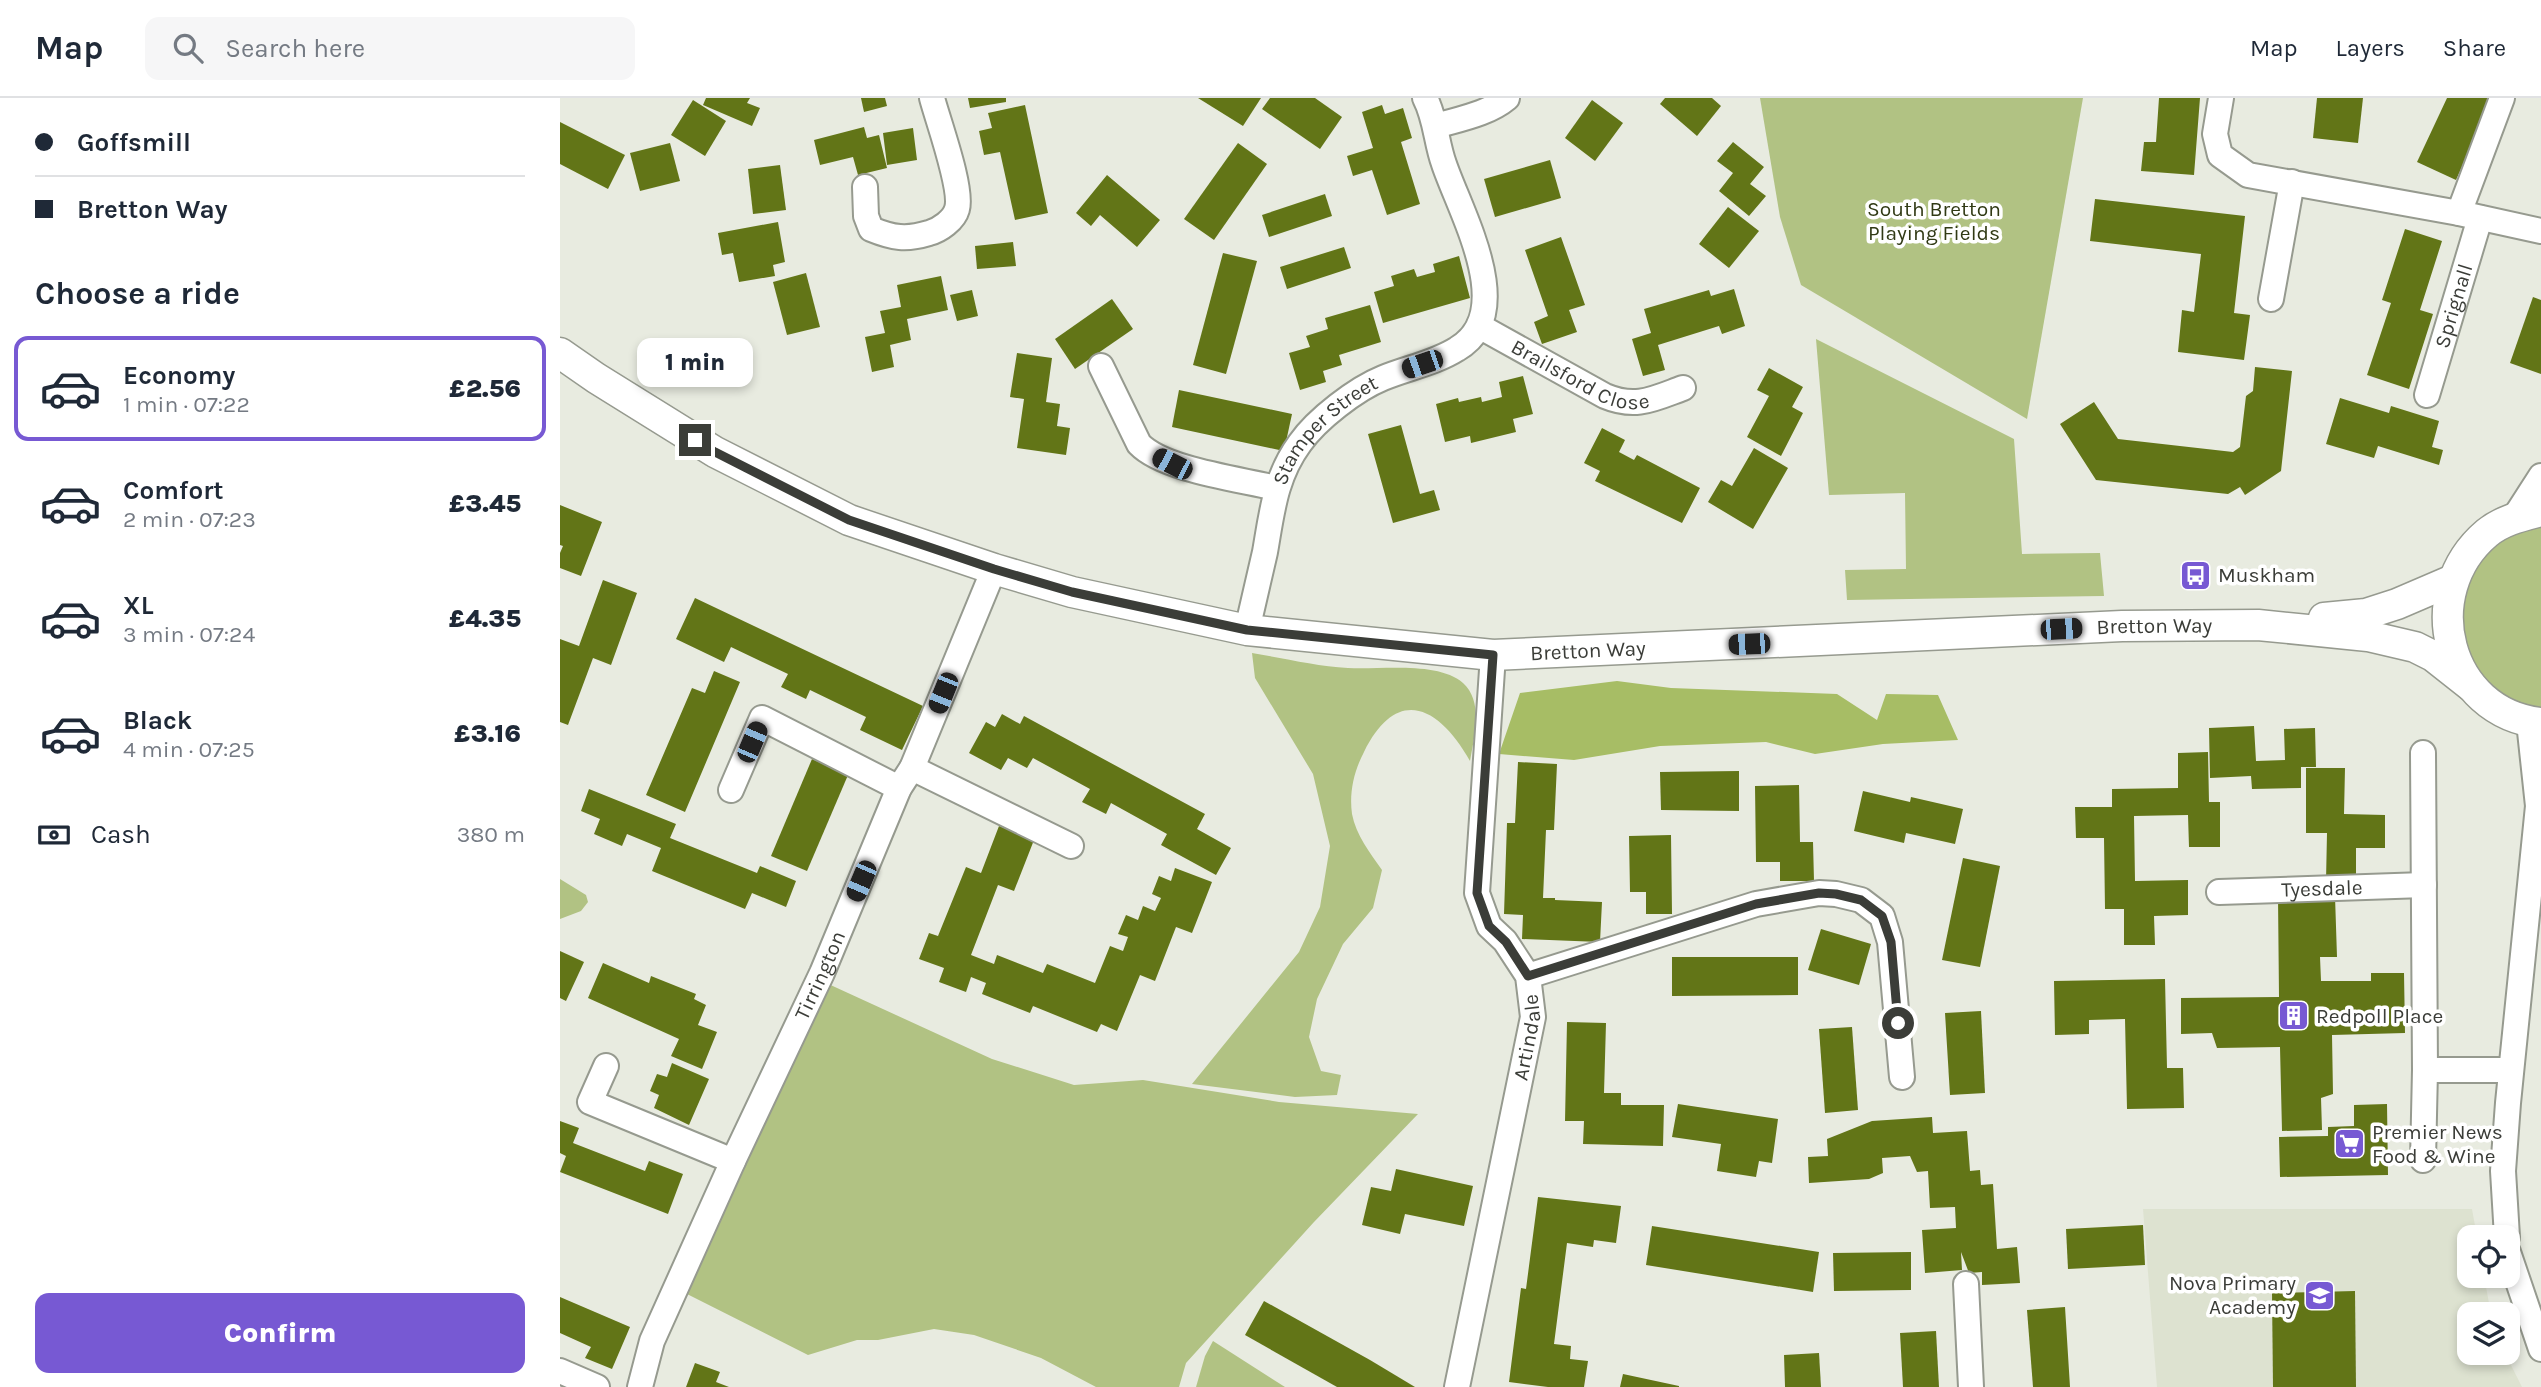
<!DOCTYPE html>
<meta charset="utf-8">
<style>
:root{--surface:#fff;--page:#f6f6f7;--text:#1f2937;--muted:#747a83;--line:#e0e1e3;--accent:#7759d3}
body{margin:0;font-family:Karla,sans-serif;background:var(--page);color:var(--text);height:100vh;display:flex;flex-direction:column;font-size:26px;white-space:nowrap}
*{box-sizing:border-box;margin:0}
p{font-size:23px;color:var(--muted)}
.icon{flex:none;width:38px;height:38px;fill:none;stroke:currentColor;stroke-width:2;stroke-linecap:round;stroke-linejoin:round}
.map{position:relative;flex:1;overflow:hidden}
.details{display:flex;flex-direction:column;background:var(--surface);width:560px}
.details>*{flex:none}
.top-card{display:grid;align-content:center;height:154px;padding:0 35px;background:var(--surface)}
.controls{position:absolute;left:1897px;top:1127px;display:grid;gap:14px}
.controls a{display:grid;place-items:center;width:63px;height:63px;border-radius:14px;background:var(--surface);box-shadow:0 4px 10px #0003;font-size:35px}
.end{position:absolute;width:32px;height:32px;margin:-16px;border:9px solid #3b3d38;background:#fff;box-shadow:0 0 0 4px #fff}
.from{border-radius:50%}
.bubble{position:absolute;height:49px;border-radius:14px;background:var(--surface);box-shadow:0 4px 10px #0003;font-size:23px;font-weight:800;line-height:49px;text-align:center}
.car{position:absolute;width:21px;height:42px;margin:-21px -10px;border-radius:9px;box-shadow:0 0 5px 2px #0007;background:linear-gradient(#222 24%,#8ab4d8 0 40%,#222 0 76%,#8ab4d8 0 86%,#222 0)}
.top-card b{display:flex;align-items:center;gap:24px;height:66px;font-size:26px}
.top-card b+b{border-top:2px solid var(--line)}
.top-card i{width:18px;height:18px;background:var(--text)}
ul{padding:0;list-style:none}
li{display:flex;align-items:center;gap:21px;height:105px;margin:0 14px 10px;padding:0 21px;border:4px solid transparent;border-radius:14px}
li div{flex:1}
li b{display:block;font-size:26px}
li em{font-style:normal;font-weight:800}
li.on{border-color:var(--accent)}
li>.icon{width:63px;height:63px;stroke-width:1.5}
h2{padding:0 35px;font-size:32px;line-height:84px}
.pay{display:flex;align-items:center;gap:18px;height:77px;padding:0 35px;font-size:26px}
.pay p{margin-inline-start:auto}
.action{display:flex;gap:14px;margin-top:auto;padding:14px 35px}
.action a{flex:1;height:80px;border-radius:14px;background:var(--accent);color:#fff;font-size:28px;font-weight:800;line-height:80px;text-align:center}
header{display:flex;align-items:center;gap:42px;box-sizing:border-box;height:98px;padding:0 35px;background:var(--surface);border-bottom:2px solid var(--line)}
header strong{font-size:33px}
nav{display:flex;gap:38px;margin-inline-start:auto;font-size:24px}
.search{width:490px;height:63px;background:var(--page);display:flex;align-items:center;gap:18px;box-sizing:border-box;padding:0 24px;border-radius:14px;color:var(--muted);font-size:26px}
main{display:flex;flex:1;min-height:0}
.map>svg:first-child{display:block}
</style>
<header>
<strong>Map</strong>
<div class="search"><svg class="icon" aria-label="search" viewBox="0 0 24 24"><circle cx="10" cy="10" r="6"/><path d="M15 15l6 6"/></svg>Search here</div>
<nav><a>Map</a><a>Layers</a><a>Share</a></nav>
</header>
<main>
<section class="details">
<div class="top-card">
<b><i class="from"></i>Goffsmill</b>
<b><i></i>Bretton Way</b>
</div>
<h2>Choose a ride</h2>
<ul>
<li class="on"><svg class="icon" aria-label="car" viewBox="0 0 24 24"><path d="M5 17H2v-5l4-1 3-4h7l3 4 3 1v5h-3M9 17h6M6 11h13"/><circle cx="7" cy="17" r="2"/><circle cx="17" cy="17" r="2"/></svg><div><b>Economy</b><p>1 min · 07:22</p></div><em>£2.56</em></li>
<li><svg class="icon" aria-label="car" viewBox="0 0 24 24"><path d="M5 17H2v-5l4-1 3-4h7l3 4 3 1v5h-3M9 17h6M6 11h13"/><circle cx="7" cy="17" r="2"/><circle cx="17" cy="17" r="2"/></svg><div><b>Comfort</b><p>2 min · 07:23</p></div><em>£3.45</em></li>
<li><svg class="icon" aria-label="car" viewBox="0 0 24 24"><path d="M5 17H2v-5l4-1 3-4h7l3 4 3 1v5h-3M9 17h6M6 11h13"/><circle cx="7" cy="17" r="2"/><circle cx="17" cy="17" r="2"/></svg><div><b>XL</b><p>3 min · 07:24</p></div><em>£4.35</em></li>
<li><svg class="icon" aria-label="car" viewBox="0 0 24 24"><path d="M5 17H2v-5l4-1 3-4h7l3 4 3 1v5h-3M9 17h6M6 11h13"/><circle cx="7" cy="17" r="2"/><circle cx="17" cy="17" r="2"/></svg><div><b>Black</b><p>4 min · 07:25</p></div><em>£3.16</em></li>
</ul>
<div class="pay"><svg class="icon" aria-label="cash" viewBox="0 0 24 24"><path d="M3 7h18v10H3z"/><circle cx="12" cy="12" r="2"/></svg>Cash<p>380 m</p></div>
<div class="action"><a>Confirm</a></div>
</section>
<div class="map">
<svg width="1981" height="1289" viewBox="0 0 1981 1289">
<rect width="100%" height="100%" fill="#e8ebe0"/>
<!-- built -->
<path fill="#dde2d0" d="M1583,1111H1912L1917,1139H1909V1178H1924L1931,1216H1909V1255H1945L1962,1289H1597Z"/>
<!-- green -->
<g fill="#b1c283">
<path d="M1200,0H1523L1467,321L1241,187L1220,119Z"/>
<path d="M1256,241L1454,341L1462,456L1540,455L1544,498L1287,502L1285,472L1346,471L1345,395L1269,397Z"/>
<path d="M1981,413V625L1896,564L1907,456Z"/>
<path d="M692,555C723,560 756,568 788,570C820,572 878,563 903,585C924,604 914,639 910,663C879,608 837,587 804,654C794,673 789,694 792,716C796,737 810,755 822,772L813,810L783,846L757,901L749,939L761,973L781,977L777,997L735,999L632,986L739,854L760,809L770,748L753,676L695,580Z"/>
<path d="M0,781L26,797L28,804L21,813L0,821Z"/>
<path d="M264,884L432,961L514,987L583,982L719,1004L858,1016L754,1124L626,1265L619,1289H536L481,1260L414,1237L374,1231L318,1242H297L248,1257L125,1195Z"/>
<path d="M653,1243L725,1289H636L645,1258Z"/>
</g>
<!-- forest -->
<path fill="#a7bd65" d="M1057,583L1111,590L1277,596L1317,622L1326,596L1378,597L1398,642L1323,646L1255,656L1206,644L1100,648L1014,662L939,656L960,595Z"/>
<!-- building -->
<g fill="#627517">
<path d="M146,0H190L187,5L200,10L192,28L143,7Z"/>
<path d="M301,0H325L327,8L304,14Z"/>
<path d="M408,0H446V4L410,10Z"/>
<path d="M638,0H701L683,28Z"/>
<path d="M710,0H755L782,19L760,51L702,11Z"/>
<path d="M1105,0H1152L1161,8L1137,38L1100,6Z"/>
<path d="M1599,0H1640L1634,77L1581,73L1584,44H1596Z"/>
<path d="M1757,0H1803L1798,45L1753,40Z"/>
<path d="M1887,0H1933L1896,82L1857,64Z"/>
<path d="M133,2L166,23L145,58L111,37Z"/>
<path d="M1032,2L1063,25L1035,63L1005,40Z"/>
<path d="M465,7L488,115L455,122L440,54L424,57L419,33L432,30L428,15Z"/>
<path d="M822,7L825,16L843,10L852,40L841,44L860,106L827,117L812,72L793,78L787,58L813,50L802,14Z"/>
<path d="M0,24L65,57L48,91L0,66Z"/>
<path d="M304,29L307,40L319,37L327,70L298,77L293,59L260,67L254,42Z"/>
<path d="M353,30L357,62L327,67L323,35Z"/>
<path d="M1173,44L1204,69L1190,86L1206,98L1189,118L1159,93L1173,75L1157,63Z"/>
<path d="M110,45L120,83L80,93L70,55Z"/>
<path d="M678,45L707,66L654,142L624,121Z"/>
<path d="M990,62L1001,100L935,119L924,81Z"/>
<path d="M220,67L226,112L193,116L188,71Z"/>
<path d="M547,77L600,122L577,149L540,117L531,128L516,115Z"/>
<path d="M765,96L772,118L709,139L702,117Z"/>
<path d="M1535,101L1685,118L1674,215L1690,217L1684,262L1618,254L1622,212L1634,214L1641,156L1530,143Z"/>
<path d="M1168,109L1199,133L1169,170L1139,146Z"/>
<path d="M218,124L225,164L213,167L215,178L179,184L173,155L162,157L158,135Z"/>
<path d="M1845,131L1882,143L1860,212L1873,216L1849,291L1807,277L1831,205L1822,202Z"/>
<path d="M1001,139L1025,207L1009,212L1017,234L982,246L974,224L988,218L965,152Z"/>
<path d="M453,144L456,168L417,171L415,148Z"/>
<path d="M784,149L791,170L727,191L720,169Z"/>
<path d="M663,155L697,163L666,276L633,267Z"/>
<path d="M899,158L910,200L823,225L814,194L834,188L831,178L854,171L857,179L875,174L873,166Z"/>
<path d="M246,175L260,229L227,237L213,184Z"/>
<path d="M381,178L388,212L347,221L351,242L330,247L334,269L312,274L305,239L325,235L320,213L341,209L337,187Z"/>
<path d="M1174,191L1185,228L1162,236L1159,228L1098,247L1105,272L1083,278L1072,241L1091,235L1084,211L1149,192L1151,198Z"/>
<path d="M412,192L418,218L397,223L390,197Z"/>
<path d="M1973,199L1981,202V276L1950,265Z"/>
<path d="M552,201L573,231L515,271L495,241Z"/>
<path d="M810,207L821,244L779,257L782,267L763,273L766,284L740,292L729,255L750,249L746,238L768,231L765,220Z"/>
<path d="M457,255L492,260L486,304L500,306L497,328L510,330L506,357L457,350L464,301L450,299Z"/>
<path d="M1695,269L1732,273L1721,373L1685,397L1680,389L1668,396L1536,382L1500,326L1534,304L1558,341L1673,354L1680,349L1686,298L1693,293Z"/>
<path d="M1209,270L1243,289L1232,309L1243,315L1221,358L1187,339L1209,298L1197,292Z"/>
<path d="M963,278L973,316L953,321L956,334L911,345L910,338L885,344L876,306L898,300L899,304L921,299L922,304L942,299L939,284Z"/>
<path d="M619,292L732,316L724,353L612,329Z"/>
<path d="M1780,300L1829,315L1831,308L1879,323L1872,349L1883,352L1879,367L1818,348L1814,360L1766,346Z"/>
<path d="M841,327L860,396L874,392L880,412L833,425L808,336Z"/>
<path d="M1042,330L1065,342L1059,354L1074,362L1077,357L1140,390L1122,425L1035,383L1040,373L1024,365Z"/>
<path d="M1194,350L1228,370L1193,431L1148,404L1161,382L1172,388Z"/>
<path d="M0,407L42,424L21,478L0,470V455L3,448L0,447Z"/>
<path d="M43,482L77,495L51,567L33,560L8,627L0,624V541L19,548Z"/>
<path d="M135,500L363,608L342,652L300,632L306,619L250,592L246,601L221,589L228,576L171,549L164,564L116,541Z"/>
<path d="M154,573L180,584L125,714L86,697L132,590L145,595Z"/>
<path d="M442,616L460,626L464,618L645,716L637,731L671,750L656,777L601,747L607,736L551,705L546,716L522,704L530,691L473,660L467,670L448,660L441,672L409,655L426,624L435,629Z"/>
<path d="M1694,628L1696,663L1725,662L1724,631L1755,630L1756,669H1741V690L1692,691L1691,678L1650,680L1649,630Z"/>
<path d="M1648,654L1649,704H1660V749H1629L1628,717L1574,718L1575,783L1628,782V817L1594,818L1595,847H1564V811H1545L1544,740H1516L1515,709H1552V691L1618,690V655Z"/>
<path d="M252,661L288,677L247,773L211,758Z"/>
<path d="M958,664L997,666L994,732H986L983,800H995V802L1042,804L1040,844L962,841L963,817L944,816L947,725H955Z"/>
<path d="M1746,670H1785L1784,716L1825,717V750H1796V783H1766L1767,735H1746Z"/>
<path d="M1179,673V713L1101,712L1100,674Z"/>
<path d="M1239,687L1240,744H1253L1254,783H1220V764H1196L1195,688Z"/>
<path d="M29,691L116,726L110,740L197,775L200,768L236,783L226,809L192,795L185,811L92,773L101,750L67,736L62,748L34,736L40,721L21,713Z"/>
<path d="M1303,693L1350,704L1351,699L1403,711L1395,746L1346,735L1344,745L1294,733Z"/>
<path d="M439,728L474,742L454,793L438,787L411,857L434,866L437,857L483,875L487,866L535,885L550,848L563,853L568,839L558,836L566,817L578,822L583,808L595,813L601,800L592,796L599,778L611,783L615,770L652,784L632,835L616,829L595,883L580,877L557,933L541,926L537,934L473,908L470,915L422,896L426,885L411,879L406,894L379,884L384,870L359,861L369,835L378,838L406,769L421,775Z"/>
<path d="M1111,737L1112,816H1086V794H1070L1069,738Z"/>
<path d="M1403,760L1440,768L1420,869L1382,862Z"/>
<path d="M1775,798L1777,859H1760L1761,883H1811V875H1844L1845,935L1772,937L1773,996L1761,1000L1762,1032L1722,1033L1720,949L1657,950L1652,935L1621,936V900L1719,899L1718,799Z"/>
<path d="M1261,831L1311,846L1299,887L1248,872Z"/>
<path d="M0,853L24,864L6,903L0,900Z"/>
<path d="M1112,859H1238V897L1112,898Z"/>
<path d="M43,865L89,885L91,878L136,896L134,901L146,907L138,927L157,934L142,971L111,958L119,941L28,900Z"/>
<path d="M1605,881L1607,970H1623L1624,1010L1567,1011L1565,921L1529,922V936L1495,937L1494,883Z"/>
<path d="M1421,913L1425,995L1390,997L1385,915Z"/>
<path d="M1007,924L1046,925L1044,995H1061V1007H1104L1103,1048L1023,1046L1024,1023H1005Z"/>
<path d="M1292,929L1298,1012L1265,1015L1259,931Z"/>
<path d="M112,965L149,981L129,1027L94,1010L99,997L90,993L97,976L107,979Z"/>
<path d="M1118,1006L1218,1021L1212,1065L1199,1063L1196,1079L1157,1073L1161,1046L1112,1039Z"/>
<path d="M1827,1006L1828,1077L1720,1079L1719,1039L1768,1038V1029L1794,1028V1007Z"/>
<path d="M1372,1019L1373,1035L1407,1033L1410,1073L1420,1072L1421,1087L1433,1086L1437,1151L1457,1149L1460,1185L1422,1187V1174L1409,1175L1401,1154L1402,1172L1365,1175L1362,1132L1396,1130L1395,1109L1370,1110L1368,1073L1357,1074L1350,1058L1322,1060L1323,1075L1309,1081L1249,1085L1248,1059L1268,1058L1267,1041L1312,1023Z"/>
<path d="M0,1023L19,1030L13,1045L85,1073L89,1063L123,1076L108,1116L0,1074L6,1058L0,1055Z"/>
<path d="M836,1071L913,1088L904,1128L845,1116L840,1136L802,1127L811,1089L831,1093Z"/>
<path d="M978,1099L1061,1108L1056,1145L1034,1142L1033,1149L1007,1145L994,1246L1011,1248L1010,1261L1028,1263L1024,1289H988L949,1284L961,1190L966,1191Z"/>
<path d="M1583,1127L1585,1167L1508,1171L1506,1131Z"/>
<path d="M1092,1128L1259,1154L1253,1194L1086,1167Z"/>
<path d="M1351,1154V1192L1274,1193L1273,1155Z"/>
<path d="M1795,1193L1796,1289H1713L1712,1195Z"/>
<path d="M0,1199L70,1229L52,1271L25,1260L31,1249L0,1235Z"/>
<path d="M704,1203L810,1262L855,1289H777L685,1237Z"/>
<path d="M1505,1209L1510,1289H1473L1467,1212Z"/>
<path d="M1376,1233L1379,1289H1343L1340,1235Z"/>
<path d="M1259,1255L1261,1289H1225L1224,1257Z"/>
<path d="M135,1265L160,1274L156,1284L169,1289H126Z"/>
<path d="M1063,1276L1119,1288V1289H1060Z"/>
</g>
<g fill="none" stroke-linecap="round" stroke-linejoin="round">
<defs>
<g id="minor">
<path d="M1661,0L1655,36L1660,57L1688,77L1899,115L1981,133"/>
<path d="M876,28C899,21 928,16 947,0"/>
<path d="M305,89L306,118L311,131C333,140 346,142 369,135C380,132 394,122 397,111C403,91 378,23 372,0"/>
<path d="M1899,115L1942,0"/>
<path d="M1711,201L1732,84"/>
<path id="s1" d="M919,228L1045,298C1076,311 1093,301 1123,290"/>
<path d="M541,268L579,346C604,372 680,381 716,390"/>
<path id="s2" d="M1867,297L1920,120"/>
<path d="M1954,420L1981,378"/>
<path id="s3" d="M687,532C693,506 699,480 705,454C712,414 715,379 740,345C757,321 796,291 823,280C847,270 875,265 897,251C959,215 900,114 884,66C876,44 876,21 865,0"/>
<path d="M1863,655L1865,972L1863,1062"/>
<path d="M352,670L511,748"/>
<path d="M171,692L202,620L339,690"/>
<path id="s4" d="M1659,794L1864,787"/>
<path d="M968,878L1196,806L1259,795L1276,796L1301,802L1322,818L1330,844L1342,979"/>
<path d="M46,968L30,1004L173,1063"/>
<path d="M1865,972H1951"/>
<path d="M1947,1139L1943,1073L1948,1005L1978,708L1969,624"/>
<path d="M1948,1154L1981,1251"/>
<path d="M1406,1186L1411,1289"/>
<path d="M0,1273L37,1289"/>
<path id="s5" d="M80,1289L92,1243L173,1063L262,875L339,690L352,670L434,471"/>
<path id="s6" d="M897,1289L973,919L968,878L945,843L929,828L917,795L933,557"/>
</g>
<g id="tertiary">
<path id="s7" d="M0,255L36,280L155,354L289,422L434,471L512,494L687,532L933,557L1562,528L1698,527L1808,538L1855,549L1873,558L1911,588"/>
<path d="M1981,413C1962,418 1943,422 1927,435C1856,495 1886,615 1981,625"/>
<path d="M1764,520L1806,516L1837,506L1893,482"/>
</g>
</defs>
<!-- minor casing -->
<use href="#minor" stroke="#969a8f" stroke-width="28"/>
<!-- tertiary casing -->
<use href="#tertiary" stroke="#969a8f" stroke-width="33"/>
<!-- minor -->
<use href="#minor" stroke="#fff" stroke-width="24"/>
<!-- tertiary -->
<use href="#tertiary" stroke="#fff" stroke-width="30"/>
</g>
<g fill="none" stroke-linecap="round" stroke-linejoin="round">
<!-- route -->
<path stroke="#3b3d38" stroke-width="9" d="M135,342L155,354L289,422L434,471L512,494L687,532L933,557L917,795L929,828L946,844L968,878L1196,806L1259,795L1276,796L1301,802L1322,818L1331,844L1338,925"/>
</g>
<!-- icons -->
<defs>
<symbol id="bus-square" viewBox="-11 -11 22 22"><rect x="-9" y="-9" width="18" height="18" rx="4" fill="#7759d3" stroke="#fff"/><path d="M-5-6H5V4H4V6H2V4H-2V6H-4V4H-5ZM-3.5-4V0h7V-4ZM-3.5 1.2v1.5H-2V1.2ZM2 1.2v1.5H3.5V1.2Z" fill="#fff"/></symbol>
<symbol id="building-square" viewBox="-11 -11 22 22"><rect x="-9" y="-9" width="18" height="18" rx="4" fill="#7759d3" stroke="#fff"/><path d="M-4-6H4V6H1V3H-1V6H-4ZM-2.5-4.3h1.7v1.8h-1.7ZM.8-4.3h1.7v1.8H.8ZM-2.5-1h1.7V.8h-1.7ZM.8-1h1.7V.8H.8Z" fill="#fff"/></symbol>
<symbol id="supermarket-square" viewBox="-11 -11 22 22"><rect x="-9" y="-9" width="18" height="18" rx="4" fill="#7759d3" stroke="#fff"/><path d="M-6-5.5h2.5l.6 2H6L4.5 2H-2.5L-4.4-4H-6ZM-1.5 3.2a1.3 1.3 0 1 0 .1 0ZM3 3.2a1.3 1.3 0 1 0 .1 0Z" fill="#fff"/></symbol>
<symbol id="school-square" viewBox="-11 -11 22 22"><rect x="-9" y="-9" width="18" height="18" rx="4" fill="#7759d3" stroke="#fff"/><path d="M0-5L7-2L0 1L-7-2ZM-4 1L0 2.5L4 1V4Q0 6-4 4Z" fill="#fff"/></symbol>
</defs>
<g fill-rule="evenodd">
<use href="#bus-square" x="1618" y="460" width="35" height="35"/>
<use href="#building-square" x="1716" y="900" width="35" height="35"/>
<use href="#supermarket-square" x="1772" y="1028" width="35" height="35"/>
<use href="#school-square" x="1742" y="1180" width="35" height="35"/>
</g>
<g text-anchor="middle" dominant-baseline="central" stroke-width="7" stroke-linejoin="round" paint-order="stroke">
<!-- park labels -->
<g font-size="21" fill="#313a15" stroke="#fff">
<text x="1374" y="111">South Bretton<tspan x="1374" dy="24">Playing Fields</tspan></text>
</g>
<!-- street labels -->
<g font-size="21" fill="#3b3d38" stroke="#fff">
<text stroke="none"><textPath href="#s2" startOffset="93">Sprignall</textPath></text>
<text stroke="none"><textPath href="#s1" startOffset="114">Brailsford Close</textPath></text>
<text stroke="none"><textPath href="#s3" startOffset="222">Stamper Street</textPath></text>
<text stroke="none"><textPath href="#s7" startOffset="1657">Bretton Way</textPath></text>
<text stroke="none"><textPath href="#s7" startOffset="1090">Bretton Way</textPath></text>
<text stroke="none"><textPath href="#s4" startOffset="103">Tyesdale</textPath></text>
<text stroke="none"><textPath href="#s5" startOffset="450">Tirrington</textPath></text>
<text stroke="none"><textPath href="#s6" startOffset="357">Artindale</textPath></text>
</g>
<!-- poi labels -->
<g font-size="21" fill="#3b3d38" stroke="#fff" text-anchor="start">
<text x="1658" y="477">Muskham</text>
<text x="1756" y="918">Redpoll Place</text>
<text x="1812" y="1034">Premier News<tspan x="1812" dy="24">Food &amp; Wine</tspan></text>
<text x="1736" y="1185" text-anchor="end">Nova Primary<tspan x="1736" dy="24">Academy</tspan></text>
</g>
</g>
</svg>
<div class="controls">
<a><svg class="icon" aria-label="locate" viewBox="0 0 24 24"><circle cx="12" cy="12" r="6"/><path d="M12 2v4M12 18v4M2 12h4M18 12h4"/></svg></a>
<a><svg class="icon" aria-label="layers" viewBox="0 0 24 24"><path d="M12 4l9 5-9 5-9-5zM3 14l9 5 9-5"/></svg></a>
</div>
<i class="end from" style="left:1338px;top:925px"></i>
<i class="end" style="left:135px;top:342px"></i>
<div class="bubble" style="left:77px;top:240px;width:116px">1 min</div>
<i class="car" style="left:862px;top:266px;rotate:251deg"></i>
<i class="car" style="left:612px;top:366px;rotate:297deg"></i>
<i class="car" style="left:1501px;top:531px;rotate:87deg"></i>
<i class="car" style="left:1189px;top:546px;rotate:268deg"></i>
<i class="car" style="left:383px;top:595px;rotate:202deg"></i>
<i class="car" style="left:192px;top:644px;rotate:23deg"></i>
<i class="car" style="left:301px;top:783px;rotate:203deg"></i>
</div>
</main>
